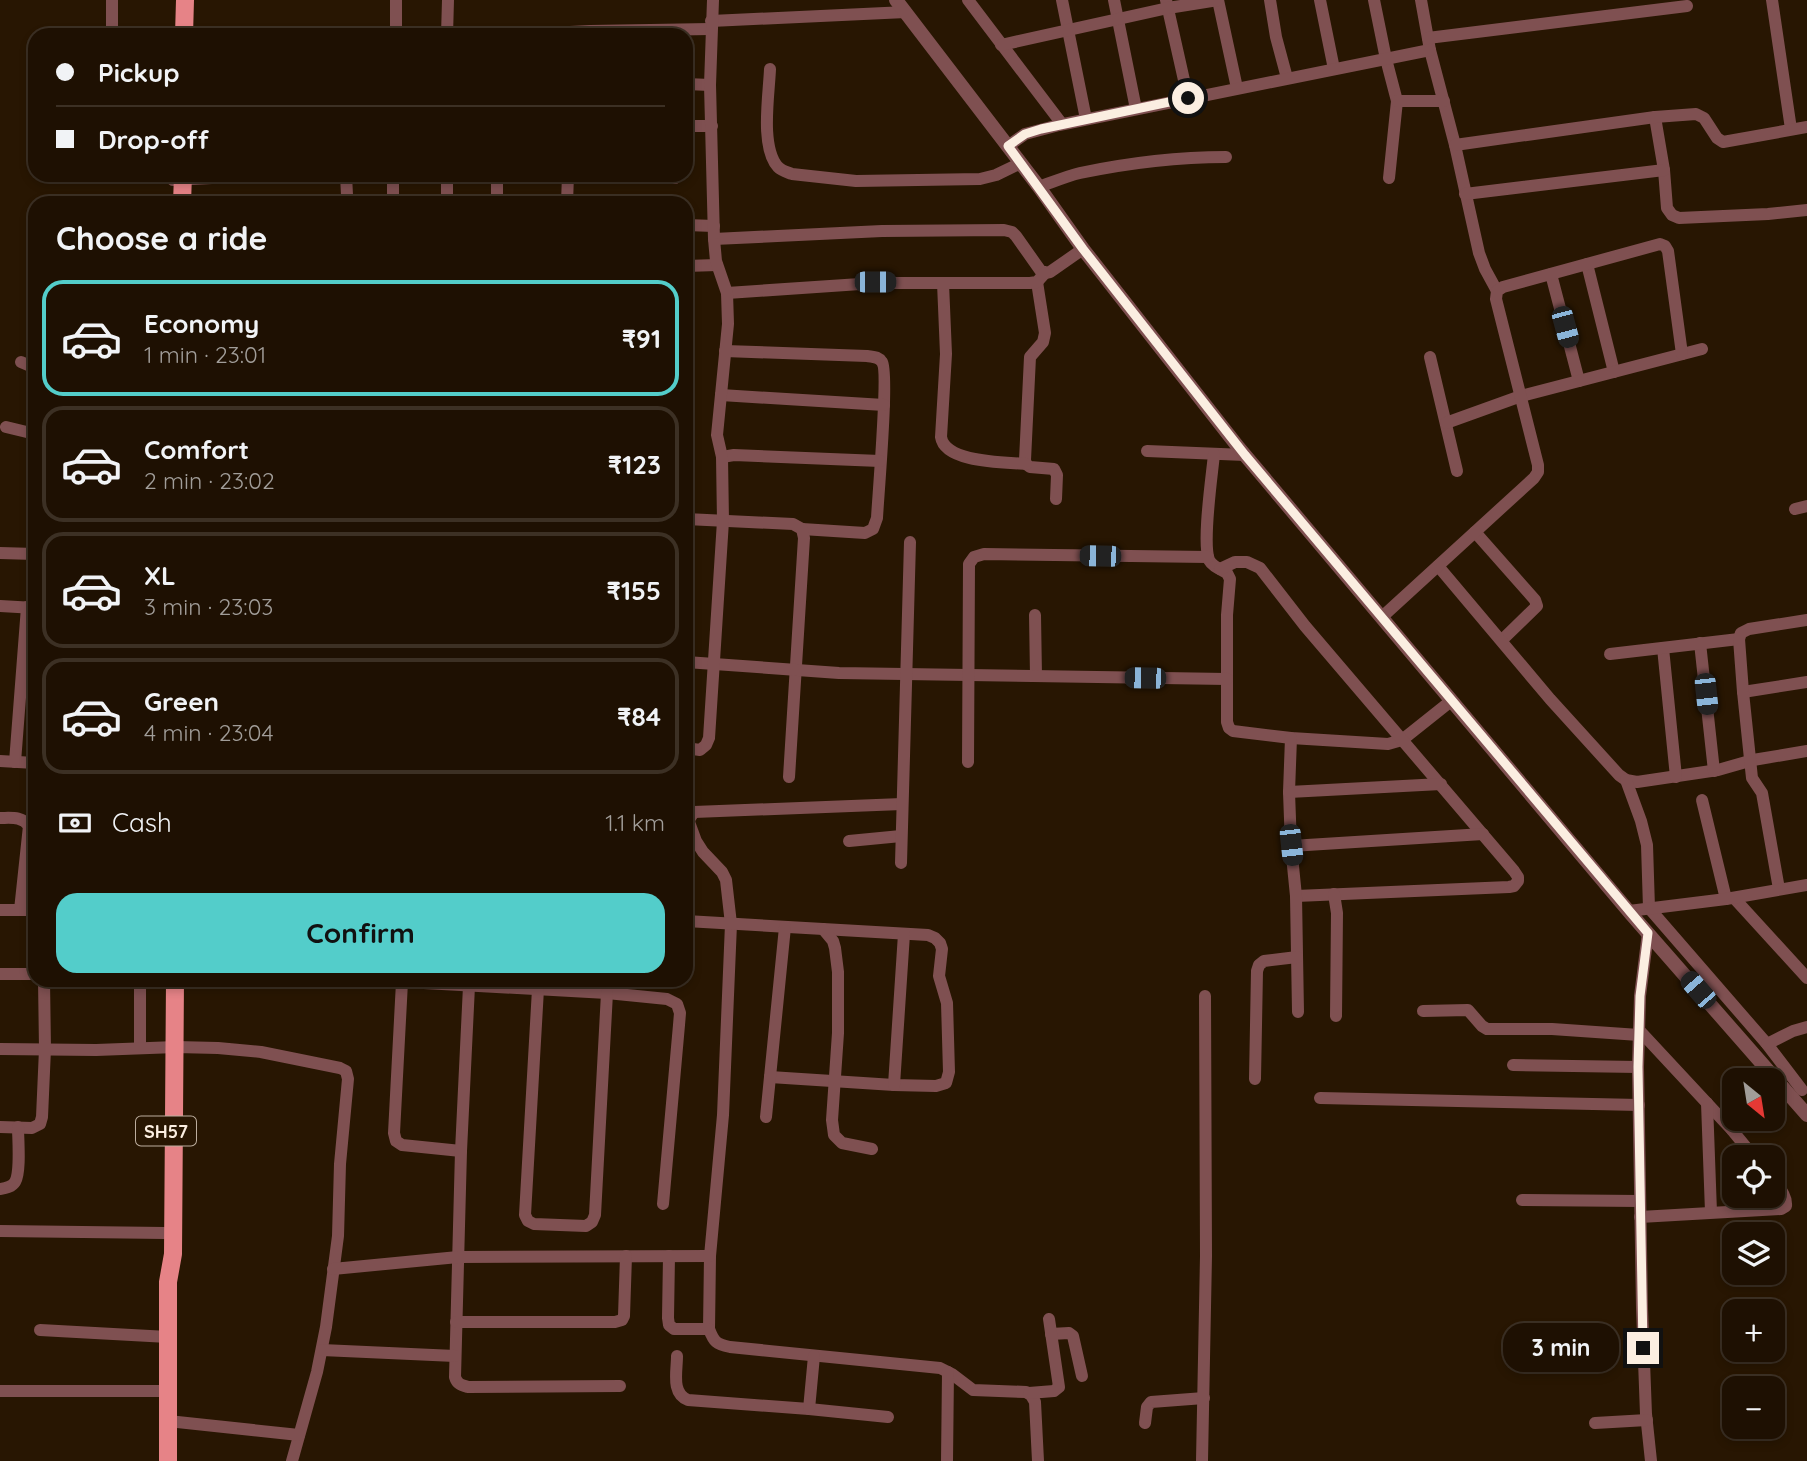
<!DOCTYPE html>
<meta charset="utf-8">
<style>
:root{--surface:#1e1002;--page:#26190c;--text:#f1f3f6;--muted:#a19d99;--line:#3c3024;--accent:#53cdca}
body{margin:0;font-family:Quicksand,sans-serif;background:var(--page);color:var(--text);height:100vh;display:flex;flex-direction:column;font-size:26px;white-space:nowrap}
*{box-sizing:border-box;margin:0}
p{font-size:23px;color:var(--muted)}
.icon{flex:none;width:38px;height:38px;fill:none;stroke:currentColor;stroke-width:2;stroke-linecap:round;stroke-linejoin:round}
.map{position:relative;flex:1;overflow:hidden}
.sheet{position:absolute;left:28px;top:196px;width:665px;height:791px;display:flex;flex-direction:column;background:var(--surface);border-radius:21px;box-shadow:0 4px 10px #0003,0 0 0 2px var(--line)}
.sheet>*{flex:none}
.hud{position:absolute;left:28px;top:28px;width:665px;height:154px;border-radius:21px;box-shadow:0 4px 10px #0003,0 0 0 2px var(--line);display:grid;align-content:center;height:154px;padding:0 28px;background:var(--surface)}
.needle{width:46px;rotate:150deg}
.tools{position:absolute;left:1722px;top:1068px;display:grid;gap:14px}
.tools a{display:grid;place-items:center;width:63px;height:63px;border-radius:14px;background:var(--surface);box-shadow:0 4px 10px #0003,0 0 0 2px var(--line);font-size:35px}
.end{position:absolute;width:32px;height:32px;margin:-16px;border:9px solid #fbeee1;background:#111;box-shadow:0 0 0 4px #111}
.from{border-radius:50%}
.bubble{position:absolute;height:49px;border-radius:21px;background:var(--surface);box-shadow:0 4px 10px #0003,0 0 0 2px var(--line);font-size:23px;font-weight:700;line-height:49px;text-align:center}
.car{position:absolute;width:21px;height:42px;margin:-21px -10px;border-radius:9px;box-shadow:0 0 5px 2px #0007;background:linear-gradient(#222 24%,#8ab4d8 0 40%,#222 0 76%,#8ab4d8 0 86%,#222 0)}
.hud b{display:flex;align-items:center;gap:24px;height:66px;font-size:26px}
.hud b+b{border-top:2px solid var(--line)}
.hud i{width:18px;height:18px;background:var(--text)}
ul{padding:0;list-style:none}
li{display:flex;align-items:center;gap:21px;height:116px;margin:0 14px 10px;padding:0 14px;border:4px solid var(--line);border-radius:21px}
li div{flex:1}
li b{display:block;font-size:26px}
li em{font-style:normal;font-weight:700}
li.current{border-color:var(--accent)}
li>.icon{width:63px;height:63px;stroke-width:1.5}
h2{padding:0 28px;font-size:32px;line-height:84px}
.pay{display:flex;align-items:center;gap:18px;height:77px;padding:0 28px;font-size:26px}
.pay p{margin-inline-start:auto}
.button{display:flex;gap:14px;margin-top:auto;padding:14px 28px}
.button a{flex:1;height:80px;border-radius:21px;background:var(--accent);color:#111;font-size:28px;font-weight:700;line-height:80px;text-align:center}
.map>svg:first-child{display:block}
</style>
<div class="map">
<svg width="1807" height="1461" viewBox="0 0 1807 1461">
<rect width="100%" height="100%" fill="#281602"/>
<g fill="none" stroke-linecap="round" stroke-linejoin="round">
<!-- minor -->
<g stroke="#7f5051" stroke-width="12">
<path d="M112,0V35"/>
<path d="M396,0V35"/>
<path d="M968,0L1062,124"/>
<path d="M1062,0L1086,119"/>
<path d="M1114,0L1136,109"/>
<path d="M1166,0L1188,98"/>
<path d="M1218,0L1237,88"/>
<path d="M1270,0L1276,37L1287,78"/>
<path d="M1320,0L1334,69"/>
<path d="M1374,0L1386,59L1397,101L1389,178"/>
<path d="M1421,0L1430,50L1455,145L1479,253L1485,269L1497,291"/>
<path d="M1772,0L1791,129"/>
<path d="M711,21L906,12"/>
<path d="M174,35L279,33L382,35"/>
<path d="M447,35L448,0"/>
<path d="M510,35L590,31L710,29"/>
<path d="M1428,38L1687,6"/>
<path d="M1001,45L1168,8L1218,0"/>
<path d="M770,69C769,95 760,147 778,167C782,171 787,172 792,174L856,181L980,179L996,175L1021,163"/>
<path d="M686,84L710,85"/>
<path d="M1397,101H1444"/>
<path d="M1655,117L1664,170L1667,208L1672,215L1679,218L1768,214L1807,210"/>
<path d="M686,126H712"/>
<path d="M1455,145L1655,117L1696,114L1704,118L1717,138L1723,142L1807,127"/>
<path d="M1008,146L1025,134L1059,125L1430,50"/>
<path d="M291,175H346L347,195L349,200L370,203"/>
<path d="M447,175V203"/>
<path d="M497,175V203"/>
<path d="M623,175L675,178"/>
<path d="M173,180L272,175"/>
<path d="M1039,187C1053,182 1067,176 1080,173C1128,163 1177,157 1226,157"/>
<path d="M1465,194L1664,170"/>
<path d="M393,203V175"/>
<path d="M567,203L568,175"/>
<path d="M686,225L714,226"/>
<path d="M714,239L882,231L1004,230L1012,232L1016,236L1040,270L1045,273L1050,272L1083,249"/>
<path d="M1587,264L1614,372"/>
<path d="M686,266L717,265"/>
<path d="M1551,274L1579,381"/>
<path d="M1037,282L1045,333L1043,342L1030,357L1025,460L1026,464L1030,467L1054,469L1057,475L1056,499"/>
<path d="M943,283L946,354L941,437C945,463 1005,462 1026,464"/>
<path d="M686,289L687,266"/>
<path d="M727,293L875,283H1030L1037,282L1045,273"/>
<path d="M725,351L867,356C873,357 878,356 882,362C889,371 878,497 877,518L873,529L865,533L802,529"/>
<path d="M1430,357L1457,471"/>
<path d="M21,362L35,368"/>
<path d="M721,395L884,405"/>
<path d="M1446,423L1521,396L1702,349"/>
<path d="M6,427L35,434"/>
<path d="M1147,451L1245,455"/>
<path d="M1214,454C1212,476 1202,542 1209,560C1213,567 1220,569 1227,573L1230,579L1227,615V722L1229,728L1233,731L1291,738L1388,744L1402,740L1451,701"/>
<path d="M722,457L734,455L880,461"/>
<path d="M1795,509L1807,506"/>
<path d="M686,519L793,524L802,529L804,538L789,777"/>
<path d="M1475,532L1535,600L1537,606L1502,640"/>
<path d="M0,553L35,554"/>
<path d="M1438,566L1550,699L1619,775L1626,780L1637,782L1718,770L1753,760L1807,751"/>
<path d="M1220,569L1235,562H1247L1260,568L1305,626L1514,871L1518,877V881L1514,886L1509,887L1296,896"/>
<path d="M0,606L35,608"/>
<path d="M1035,615L1036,676"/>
<path d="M1382,617L1534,478L1538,472V465L1496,299L1497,291L1503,287L1660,244L1665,246L1668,251L1682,354"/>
<path d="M1700,643L1714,771"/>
<path d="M1663,648L1676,777"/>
<path d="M1610,654L1739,639"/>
<path d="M686,662L839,673L1227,679"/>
<path d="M1743,692L1807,682"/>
<path d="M1291,738L1289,792L1291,846L1296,896L1298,1012"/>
<path d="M686,748L700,750L706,745L709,738L723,521L722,457L717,435L728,324L727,293L716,261L714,239L710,85L713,0"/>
<path d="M0,761L35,763"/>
<path d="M15,762L27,607"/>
<path d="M968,762L969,564L974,557L984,554L1208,557"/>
<path d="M1626,780L1641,821L1647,845L1649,908L1767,1044L1802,1090"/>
<path d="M1289,792L1441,784"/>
<path d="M686,798L690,810L694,812L902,804"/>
<path d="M1702,800L1726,899"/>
<path d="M694,812L690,818L689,822L696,841L703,852L722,872L726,880L731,924L723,1115L710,1256L709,1329C714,1342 716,1344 730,1347L940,1368L952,1374L973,1390L1026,1392L1031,1395L1035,1402L1038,1461"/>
<path d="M0,818C11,818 22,816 29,826L20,910"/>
<path d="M849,841L901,836"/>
<path d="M1291,846L1483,834"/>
<path d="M901,863L910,542"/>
<path d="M1779,889L1762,793L1752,778L1743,692L1739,639L1741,633L1749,629L1807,620"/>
<path d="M1334,894L1337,913L1336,1016"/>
<path d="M1734,898L1807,978"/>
<path d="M0,910H35"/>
<path d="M1629,911L1726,899L1807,885"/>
<path d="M686,921L928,935L935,938L940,943L942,949L939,976L947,1003L949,1072L946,1083L936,1086L894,1085L770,1077"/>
<path d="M823,929L833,941L835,948L838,972V1033L832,1120L834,1135L842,1143L872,1149"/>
<path d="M1648,933L1640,996L1638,1067L1642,1308L1646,1414L1651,1461"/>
<path d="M0,974H35"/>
<path d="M140,980V1048"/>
<path d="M369,980L607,993L667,999L677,1004L680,1013L679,1025L663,1204"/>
<path d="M402,982L394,1133L396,1141L402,1145L461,1151"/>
<path d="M469,986L461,1151L455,1377C457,1384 461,1385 468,1387L620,1386"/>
<path d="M538,989L525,1215L528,1221L534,1224L586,1226L592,1222L595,1215L607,993"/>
<path d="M1423,1011L1468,1010L1482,1026L1487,1029H1552L1639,1035"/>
<path d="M1639,1030L1732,1130L1754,1157"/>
<path d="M1767,1044L1793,1031L1807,1027"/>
<path d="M0,1049L96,1050L176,1047L218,1048L261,1052L340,1068L346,1071L348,1079L340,1164L338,1236L326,1327L317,1372L292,1461"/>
<path d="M1513,1065L1638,1067"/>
<path d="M1255,1079L1257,971L1259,965L1264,961L1297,957"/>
<path d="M894,1085L904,934"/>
<path d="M1773,1094L1781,1086"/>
<path d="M1320,1098L1639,1105"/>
<path d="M1707,1103L1711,1212"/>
<path d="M766,1117L785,927"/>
<path d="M0,1127L32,1128L40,1124L42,1117L45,1049L44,980"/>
<path d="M1732,1130L1745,1118"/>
<path d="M0,1189C6,1188 12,1187 15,1182C21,1172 18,1139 18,1127"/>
<path d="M1522,1200L1640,1201"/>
<path d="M1640,1217L1781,1209L1786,1206C1787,1195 1779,1188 1773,1180"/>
<path d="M0,1231L165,1233"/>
<path d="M669,1256L668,1318L669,1325L674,1329H709"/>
<path d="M333,1269L458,1257L710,1256"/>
<path d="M456,1322H615L622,1320L624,1316L626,1256"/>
<path d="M40,1330L168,1337"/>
<path d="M1051,1334L1069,1333L1073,1336L1082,1376"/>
<path d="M322,1350L455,1356"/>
<path d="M677,1356C677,1372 671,1393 688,1400L809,1409L888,1417"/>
<path d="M0,1391H168"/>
<path d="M1029,1393L1054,1391L1059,1387L1049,1319"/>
<path d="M809,1409L814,1356"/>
<path d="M168,1421L299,1435"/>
<path d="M1145,1423L1147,1407L1151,1402L1204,1398"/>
<path d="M1595,1423L1647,1420"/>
<path d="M947,1461L948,1372"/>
<path d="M1202,1461L1206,1256L1205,996"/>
</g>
<!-- tertiary -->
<path stroke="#7f5051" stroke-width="14" d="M896,0L1039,187L1083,249L1239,448L1631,914L1807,1115"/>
<!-- primary -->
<g stroke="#e68387" stroke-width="18">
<path d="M184,35L185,0"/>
<path d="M182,203L183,175"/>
<path d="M168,1461V1282L173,1254L175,980"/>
</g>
</g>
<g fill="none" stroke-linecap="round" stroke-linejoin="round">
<!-- route -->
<path stroke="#fbeee1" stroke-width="9" d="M1188,98L1041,129L1025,134L1008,146L1083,249L1245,455L1648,933L1640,996L1638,1067L1643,1348"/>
</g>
<g text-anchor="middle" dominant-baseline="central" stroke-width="6" stroke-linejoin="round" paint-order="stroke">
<!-- shield labels -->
<rect fill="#281602" stroke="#bcad9e" stroke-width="2" x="136" y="1116.5" width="60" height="29" rx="5"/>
<g font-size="18" font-weight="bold" fill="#fbeee1">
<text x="166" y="1131">SH57</text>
</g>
</g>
</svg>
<div class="tools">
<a><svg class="needle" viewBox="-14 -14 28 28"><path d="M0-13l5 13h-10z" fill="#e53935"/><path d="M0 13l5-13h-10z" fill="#a19d99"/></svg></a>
<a><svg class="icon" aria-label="locate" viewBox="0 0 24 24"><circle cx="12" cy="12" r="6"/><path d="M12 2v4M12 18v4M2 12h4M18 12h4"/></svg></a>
<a><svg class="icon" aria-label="layers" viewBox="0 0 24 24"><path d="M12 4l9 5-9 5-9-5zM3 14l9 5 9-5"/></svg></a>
<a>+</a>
<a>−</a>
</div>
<i class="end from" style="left:1188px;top:98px"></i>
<i class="end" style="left:1643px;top:1348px"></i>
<div class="bubble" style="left:1503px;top:1323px;width:116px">3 min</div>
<i class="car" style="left:875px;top:282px;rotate:90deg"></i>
<i class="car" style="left:1565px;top:327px;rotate:165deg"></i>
<i class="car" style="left:1100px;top:556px;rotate:271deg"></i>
<i class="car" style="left:1145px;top:678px;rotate:271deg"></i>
<i class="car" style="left:1706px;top:694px;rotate:174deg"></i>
<i class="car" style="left:1291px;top:845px;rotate:174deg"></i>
<i class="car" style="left:1698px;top:990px;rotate:319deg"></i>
<div class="hud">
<b><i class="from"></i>Pickup</b>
<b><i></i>Drop-off</b>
</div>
<section class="sheet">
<h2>Choose a ride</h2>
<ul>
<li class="current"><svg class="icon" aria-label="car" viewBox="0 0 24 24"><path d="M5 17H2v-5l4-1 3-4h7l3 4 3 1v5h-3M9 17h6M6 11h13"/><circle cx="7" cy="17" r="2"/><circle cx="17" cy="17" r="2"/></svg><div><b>Economy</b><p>1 min · 23:01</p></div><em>₹91</em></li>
<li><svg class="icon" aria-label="car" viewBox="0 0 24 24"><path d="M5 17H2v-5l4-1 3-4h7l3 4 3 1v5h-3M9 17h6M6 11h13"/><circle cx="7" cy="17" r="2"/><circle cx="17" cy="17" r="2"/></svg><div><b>Comfort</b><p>2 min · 23:02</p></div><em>₹123</em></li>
<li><svg class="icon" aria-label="car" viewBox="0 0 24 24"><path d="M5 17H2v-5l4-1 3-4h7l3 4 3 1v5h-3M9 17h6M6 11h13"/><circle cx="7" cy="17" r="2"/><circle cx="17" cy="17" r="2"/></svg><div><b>XL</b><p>3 min · 23:03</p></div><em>₹155</em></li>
<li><svg class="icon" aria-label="car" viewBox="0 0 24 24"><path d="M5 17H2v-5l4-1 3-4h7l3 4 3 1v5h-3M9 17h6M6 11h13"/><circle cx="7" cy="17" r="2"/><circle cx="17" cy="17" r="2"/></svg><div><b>Green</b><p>4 min · 23:04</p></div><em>₹84</em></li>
</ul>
<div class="pay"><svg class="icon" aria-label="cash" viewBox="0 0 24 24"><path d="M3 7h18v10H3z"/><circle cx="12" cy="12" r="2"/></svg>Cash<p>1.1 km</p></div>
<div class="button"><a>Confirm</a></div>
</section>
</div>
